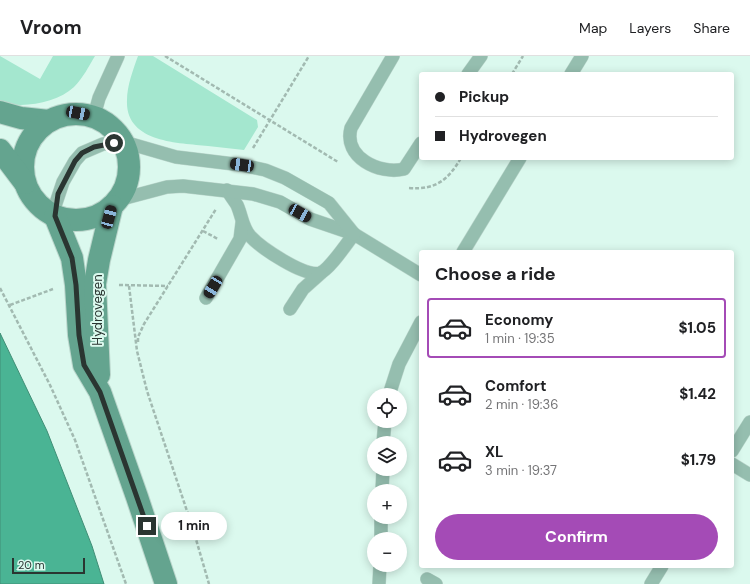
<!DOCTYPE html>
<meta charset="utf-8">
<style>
:root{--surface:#fff;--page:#f6f6f6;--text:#202124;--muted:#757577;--line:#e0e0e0;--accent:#a44bb6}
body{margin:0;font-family:"DM Sans",sans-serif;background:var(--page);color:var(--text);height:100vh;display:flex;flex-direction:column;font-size:15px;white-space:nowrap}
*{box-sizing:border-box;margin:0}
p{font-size:13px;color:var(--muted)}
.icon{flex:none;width:22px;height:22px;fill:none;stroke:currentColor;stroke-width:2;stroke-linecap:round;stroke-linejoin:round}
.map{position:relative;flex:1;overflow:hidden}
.side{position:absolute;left:419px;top:194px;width:315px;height:318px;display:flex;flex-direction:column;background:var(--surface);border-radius:4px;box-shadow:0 2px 10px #0003}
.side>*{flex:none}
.guide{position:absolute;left:419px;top:16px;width:315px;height:88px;border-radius:4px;box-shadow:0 2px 10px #0003;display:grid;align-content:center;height:88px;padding:0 16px;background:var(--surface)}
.tools{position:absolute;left:367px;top:332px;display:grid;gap:8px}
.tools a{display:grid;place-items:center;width:40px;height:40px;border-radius:50%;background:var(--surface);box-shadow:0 2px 10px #0003;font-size:20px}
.scale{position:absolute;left:12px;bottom:10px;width:73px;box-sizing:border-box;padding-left:4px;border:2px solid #2a3531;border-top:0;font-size:11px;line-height:14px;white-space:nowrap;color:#2a3531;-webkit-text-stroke:3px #dbf9ee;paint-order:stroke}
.end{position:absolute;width:18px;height:18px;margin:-9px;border:5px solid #2a3531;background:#fff;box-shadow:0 0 0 2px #fff}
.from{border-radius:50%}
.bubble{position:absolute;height:28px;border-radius:14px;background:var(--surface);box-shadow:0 2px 10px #0003;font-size:13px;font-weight:700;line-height:28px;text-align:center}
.car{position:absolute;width:12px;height:24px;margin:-12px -6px;border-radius:5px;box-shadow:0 0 3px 1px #0007;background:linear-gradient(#222 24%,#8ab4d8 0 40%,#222 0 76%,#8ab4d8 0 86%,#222 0)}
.guide b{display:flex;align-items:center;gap:14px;height:38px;font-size:15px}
.guide b+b{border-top:1px solid var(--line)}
.guide i{width:10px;height:10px;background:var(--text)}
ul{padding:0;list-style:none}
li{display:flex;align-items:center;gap:12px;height:60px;margin:0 8px 6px;padding:0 8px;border:2px solid transparent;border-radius:4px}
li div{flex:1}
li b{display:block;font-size:15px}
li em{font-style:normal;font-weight:700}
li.selected{border-color:var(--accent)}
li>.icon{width:36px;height:36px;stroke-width:1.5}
h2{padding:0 16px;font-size:18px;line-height:48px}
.action{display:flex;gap:8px;margin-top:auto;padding:8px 16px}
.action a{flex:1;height:46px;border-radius:24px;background:var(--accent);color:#fff;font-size:16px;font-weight:700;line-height:46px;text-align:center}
header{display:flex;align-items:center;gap:24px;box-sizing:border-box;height:56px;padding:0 20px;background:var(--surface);border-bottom:1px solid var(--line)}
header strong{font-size:19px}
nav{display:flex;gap:22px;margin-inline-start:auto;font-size:14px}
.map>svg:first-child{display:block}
</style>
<header>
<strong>Vroom</strong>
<nav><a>Map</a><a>Layers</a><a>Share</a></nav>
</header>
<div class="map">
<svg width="750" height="528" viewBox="0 0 750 528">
<rect width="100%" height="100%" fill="#dbf9ee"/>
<!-- green -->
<g fill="#a4e7cf">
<path d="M0,0L40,23L53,0H95C89,10 83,22 74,31C57,47 22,53 0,46Z"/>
<path d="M138,0H153L257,64L258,71L244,94C232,93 220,91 208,90C179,87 125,87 127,44C127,30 133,14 138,0Z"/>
</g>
<!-- water -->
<path fill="#4ab494" stroke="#408e76" d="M0,277L47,375L92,490L104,528H0Z"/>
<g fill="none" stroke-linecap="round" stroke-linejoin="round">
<defs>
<g id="lane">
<path d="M393,0L351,72C343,101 379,119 404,113L421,87"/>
<path d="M468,18L481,0"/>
<path d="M571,18L582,0"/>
<path d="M94,60L99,42L118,0"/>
<path d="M227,134C230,139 234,144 237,149C242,160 242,171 250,180C261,192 304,221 320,217C329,214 347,187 354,178"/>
<path d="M118,144L167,131L183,130L253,138L280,146L310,163L354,178L421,219"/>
<path d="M55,160V150L63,126L75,105L82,97L103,88L124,86L176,101L242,109L265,114L285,122L329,147L354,178"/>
<path d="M463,196L520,102"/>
<path d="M206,242L240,183L242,167"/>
<path d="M290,253L303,233L321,217"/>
<path d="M389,339L399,308L421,266"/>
<path d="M383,387L385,365"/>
<path d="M732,395L750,366"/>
<path d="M732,408L750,419"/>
<path d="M382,435L383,413"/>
<path d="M381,483V461"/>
<path d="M427,523L436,528"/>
<path d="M379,528L380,509"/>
<path d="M651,528L662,510"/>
</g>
<g id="secondary">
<path d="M0,56L21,62L49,65"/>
<circle cx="76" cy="111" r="53"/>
<path d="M0,94L25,127"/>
<path d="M55,160L72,202L76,229L79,279L84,309L100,336L137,441L166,528"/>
<path d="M99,319L95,228L99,204L112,150"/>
</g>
</defs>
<!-- lane casing -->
<use href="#lane" stroke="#bbd6cc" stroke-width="14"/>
<!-- secondary casing -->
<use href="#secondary" stroke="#bbd6cc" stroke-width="24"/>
<!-- path -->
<g stroke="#a2bab1" stroke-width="2.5" stroke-dasharray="4 2" stroke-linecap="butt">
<path d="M165,0L338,106"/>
<path d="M512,18L523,0"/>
<path d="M253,92L309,0"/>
<path d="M409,132C436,134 448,124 461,102"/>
<path d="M203,175L218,183"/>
<path d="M119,229L168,230"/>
<path d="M129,230L137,295L147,335L193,473L209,528"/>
<path d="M0,232L50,329L75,384L126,528"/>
<path d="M10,249L53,233"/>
<path d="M138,286V281L144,268L216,153"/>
</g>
<!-- lane -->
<use href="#lane" stroke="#95beaf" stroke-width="13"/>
<!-- secondary -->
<use href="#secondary" stroke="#64a48f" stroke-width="22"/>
</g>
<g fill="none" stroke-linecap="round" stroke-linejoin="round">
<!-- route -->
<path stroke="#2a3531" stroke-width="5" d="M114,87L94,91L82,97L75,105L58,138L55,160L72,202L76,229L79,279L84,309L100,336L147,470"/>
</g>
<g text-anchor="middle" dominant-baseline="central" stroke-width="4" stroke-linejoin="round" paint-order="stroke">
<!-- street labels -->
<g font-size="13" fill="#2a3531" stroke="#dbf9ee">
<text transform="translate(97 254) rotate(-90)">Hydrovegen</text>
</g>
</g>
</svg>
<div class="tools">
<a><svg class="icon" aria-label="locate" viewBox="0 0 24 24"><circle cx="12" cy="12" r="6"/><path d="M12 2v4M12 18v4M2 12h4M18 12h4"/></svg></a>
<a><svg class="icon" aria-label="layers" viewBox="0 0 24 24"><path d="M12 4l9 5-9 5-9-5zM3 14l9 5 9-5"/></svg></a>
<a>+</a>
<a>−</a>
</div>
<div class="scale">20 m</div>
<i class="end from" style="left:114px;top:87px"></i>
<i class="end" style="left:147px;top:470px"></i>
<div class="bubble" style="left:161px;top:456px;width:66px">1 min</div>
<i class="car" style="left:78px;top:57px;rotate:101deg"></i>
<i class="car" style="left:242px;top:109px;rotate:278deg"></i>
<i class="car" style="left:300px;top:157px;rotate:119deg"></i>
<i class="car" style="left:109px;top:161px;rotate:15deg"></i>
<i class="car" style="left:213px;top:231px;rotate:211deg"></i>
<div class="guide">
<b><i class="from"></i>Pickup</b>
<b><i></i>Hydrovegen</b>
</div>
<section class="side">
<h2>Choose a ride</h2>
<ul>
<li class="selected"><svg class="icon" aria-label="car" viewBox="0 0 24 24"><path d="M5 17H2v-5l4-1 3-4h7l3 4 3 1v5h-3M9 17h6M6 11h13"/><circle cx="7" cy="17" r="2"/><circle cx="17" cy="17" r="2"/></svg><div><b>Economy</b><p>1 min · 19:35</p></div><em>$1.05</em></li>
<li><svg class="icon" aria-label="car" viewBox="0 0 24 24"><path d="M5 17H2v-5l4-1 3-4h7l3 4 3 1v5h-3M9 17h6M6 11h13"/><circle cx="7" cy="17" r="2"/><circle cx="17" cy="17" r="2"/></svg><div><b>Comfort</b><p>2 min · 19:36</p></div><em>$1.42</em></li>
<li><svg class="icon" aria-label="car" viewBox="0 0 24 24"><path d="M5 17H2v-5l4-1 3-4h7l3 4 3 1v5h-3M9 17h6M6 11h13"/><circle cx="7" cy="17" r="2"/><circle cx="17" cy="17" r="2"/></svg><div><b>XL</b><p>3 min · 19:37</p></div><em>$1.79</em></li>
</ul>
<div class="action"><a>Confirm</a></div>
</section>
</div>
